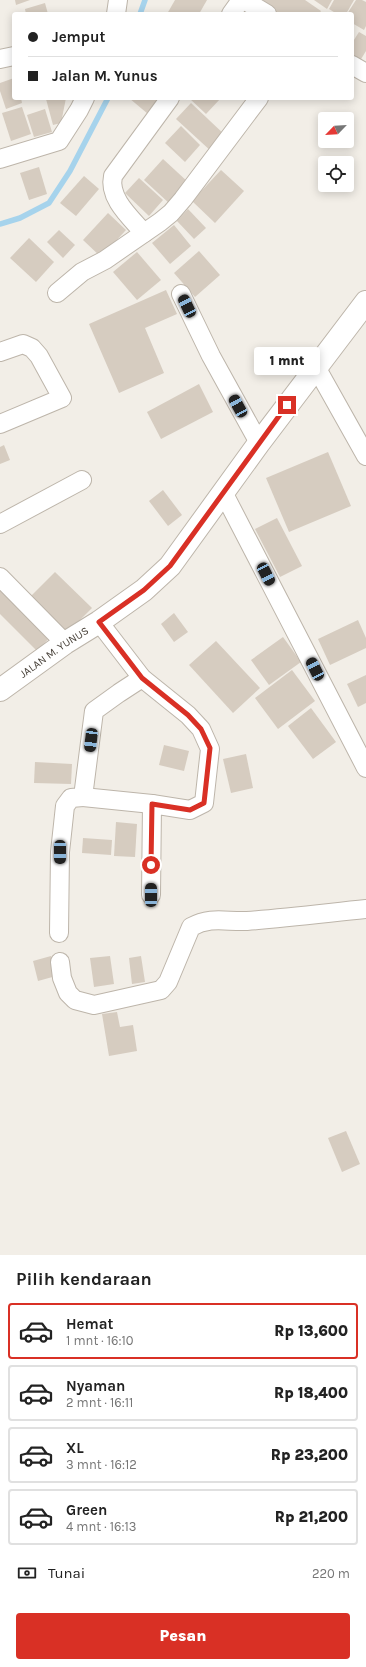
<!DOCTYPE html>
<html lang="id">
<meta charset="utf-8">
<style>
:root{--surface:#fff;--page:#f2f2f2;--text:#222;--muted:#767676;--line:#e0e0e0;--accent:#d93025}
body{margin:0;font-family:Karla,sans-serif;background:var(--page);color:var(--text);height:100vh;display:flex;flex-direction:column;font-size:15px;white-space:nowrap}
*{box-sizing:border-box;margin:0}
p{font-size:13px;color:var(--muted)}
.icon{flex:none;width:22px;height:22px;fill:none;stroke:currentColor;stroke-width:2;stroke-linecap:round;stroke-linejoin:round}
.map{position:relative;height:1255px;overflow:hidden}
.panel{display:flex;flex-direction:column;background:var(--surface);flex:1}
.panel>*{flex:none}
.hud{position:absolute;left:12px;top:12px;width:342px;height:88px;border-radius:4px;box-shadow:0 2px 10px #0003;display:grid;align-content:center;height:88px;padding:0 16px;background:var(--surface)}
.needle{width:26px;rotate:245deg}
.tools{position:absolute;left:318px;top:112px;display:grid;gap:8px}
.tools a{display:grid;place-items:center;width:36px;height:36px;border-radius:4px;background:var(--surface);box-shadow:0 2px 10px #0003;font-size:20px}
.end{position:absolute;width:18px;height:18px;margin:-9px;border:5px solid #d93025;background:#fff;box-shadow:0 0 0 2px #fff}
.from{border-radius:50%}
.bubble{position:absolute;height:28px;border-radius:4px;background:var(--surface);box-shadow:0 2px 10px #0003;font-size:13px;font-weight:800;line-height:28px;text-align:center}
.car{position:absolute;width:12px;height:24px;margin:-12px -6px;border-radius:5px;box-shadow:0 0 3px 1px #0007;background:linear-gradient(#222 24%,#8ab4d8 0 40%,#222 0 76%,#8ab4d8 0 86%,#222 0)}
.hud b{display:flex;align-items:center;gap:14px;height:38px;font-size:15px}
.hud b+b{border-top:1px solid var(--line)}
.hud i{width:10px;height:10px;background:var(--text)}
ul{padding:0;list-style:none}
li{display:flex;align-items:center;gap:12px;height:56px;margin:0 8px 6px;padding:0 8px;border:2px solid var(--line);border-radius:4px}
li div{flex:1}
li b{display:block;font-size:15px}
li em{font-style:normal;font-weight:800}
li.selected{border-color:var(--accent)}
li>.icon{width:36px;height:36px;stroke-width:1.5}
h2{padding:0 16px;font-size:18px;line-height:48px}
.pay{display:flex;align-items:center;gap:10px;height:44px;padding:0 16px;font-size:15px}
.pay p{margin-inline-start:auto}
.action{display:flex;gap:8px;margin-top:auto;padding:8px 16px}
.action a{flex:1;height:46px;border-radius:4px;background:var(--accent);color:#fff;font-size:16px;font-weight:800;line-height:46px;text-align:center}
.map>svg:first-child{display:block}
</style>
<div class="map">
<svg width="366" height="1255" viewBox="0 0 366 1255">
<rect width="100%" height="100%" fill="#f2eee7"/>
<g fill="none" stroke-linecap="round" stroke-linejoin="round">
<!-- stream -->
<g stroke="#a6d3ec" stroke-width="5.5">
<path d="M140,14L145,0"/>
<path d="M0,224L20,218L49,203L70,171L108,98"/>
</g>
</g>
<!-- building -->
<g fill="#d6ccc0">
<path d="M15,0H30L16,5Z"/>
<path d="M175,0H207L199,14H167Z"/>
<path d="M264,0H305L321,11L319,14H278L262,4Z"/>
<path d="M314,0H332L327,9Z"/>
<path d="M334,0H354L346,14H337L329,9Z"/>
<path d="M356,0H362L366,2V26L364,30L352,23V14H347Z"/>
<path d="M45,3L48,14H26L25,9Z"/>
<path d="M359,32L366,36V51L358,64L352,60V43Z"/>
<path d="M14,78V98H21L22,103L6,109L0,91V83Z"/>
<path d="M50,98H66L61,123L53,125L46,99Z"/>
<path d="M129,98H161L148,114Z"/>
<path d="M189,98H221L206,114Z"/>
<path d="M191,103L226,136L212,152L176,119Z"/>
<path d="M22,107L31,134L11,141L2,113Z"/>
<path d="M45,109L52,132L34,137L27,115Z"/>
<path d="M181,126L200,145L185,162L165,143Z"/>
<path d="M163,159L189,183L170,204L144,180Z"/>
<path d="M39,167L47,194L29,200L20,173Z"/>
<path d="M221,170L244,191L215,223L192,201Z"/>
<path d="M84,176L99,189L76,216L60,203Z"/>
<path d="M139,178L163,200L149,216L125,193Z"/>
<path d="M188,209L206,228L194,239L177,221Z"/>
<path d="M108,213L126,230L101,257L83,240Z"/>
<path d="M174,225L191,246L170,264L152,243Z"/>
<path d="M59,230L75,245L63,258L47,242Z"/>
<path d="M29,238L54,262L36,282L10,258Z"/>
<path d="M199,251L220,275L195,297L174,273Z"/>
<path d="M137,252L161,280L137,300L113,272Z"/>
<path d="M166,290L177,314L145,328L164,373L119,393L89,324Z"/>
<path d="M199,384L213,412L161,439L147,412Z"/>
<path d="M4,445L10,460L0,464V447Z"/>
<path d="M328,452L351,506L289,532L266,478Z"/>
<path d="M163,490L182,515L168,526L149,501Z"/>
<path d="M277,518L302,566L280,577L255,529Z"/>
<path d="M55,572L92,608L66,634L30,597Z"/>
<path d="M0,582L53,634L37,651L0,614Z"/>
<path d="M174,613L188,632L174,642L161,624Z"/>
<path d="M358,620L366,638V648L330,665L318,639Z"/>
<path d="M283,637L301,662L269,685L251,660Z"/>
<path d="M216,641L260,688L233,713L189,665Z"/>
<path d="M292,670L315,701L278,729L255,698Z"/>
<path d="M366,675V703L358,707L347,684Z"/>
<path d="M311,708L336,742L313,759L288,726Z"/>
<path d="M164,745L189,751L184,771L159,765Z"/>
<path d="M246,754L253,788L231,793L223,759Z"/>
<path d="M35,762L72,764L71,784L34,783Z"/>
<path d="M116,822L137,824L135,857L114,856Z"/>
<path d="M83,838L112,840L111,855L82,853Z"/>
<path d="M51,956L56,976L38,981L33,961Z"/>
<path d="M110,956L114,984L94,987L90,958Z"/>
<path d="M141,956L145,982L132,984L129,958Z"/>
<path d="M117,1012L120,1027L133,1025L137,1051L109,1056L102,1014Z"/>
<path d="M346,1131L360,1164L342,1172L328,1138Z"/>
</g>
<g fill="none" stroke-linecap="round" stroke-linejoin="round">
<defs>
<g id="minor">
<path d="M244,0L267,14"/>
<path d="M116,14L118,0"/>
<path d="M231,14L241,0"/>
<path d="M0,59L14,56"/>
<path d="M352,65L366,73"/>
<path d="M0,159L59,141L79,110L85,98"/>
<path d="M144,233C130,217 108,198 113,176L170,98"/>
<path d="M57,293L82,272L105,260L160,222L171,213L183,199L259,98"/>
<path d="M181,294L211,356L259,443"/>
<path d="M0,352L23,344L32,348L39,356L62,398L0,424"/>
<path d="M316,367L366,456"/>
<path d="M223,492L366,768"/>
<path d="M0,524L82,480"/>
<path d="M0,577L65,643"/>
<path d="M99,622L142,678L188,715L201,729L210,749L204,803L190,810L152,804L151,895"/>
<path d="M83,797L152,804"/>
<path d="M59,933L60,852L65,806L71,798L83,797L94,711L119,693L142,678"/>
<path d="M60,962L62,978L68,993L75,1000L94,1005L161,990L168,982L191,927C211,916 226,922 247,921C287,918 327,913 366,909"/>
</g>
<g id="tertiary">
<path id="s1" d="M0,690L65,643L99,622L144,590L170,566L259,443L366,302"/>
</g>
</defs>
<!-- minor casing -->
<use href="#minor" stroke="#bdb5aa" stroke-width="20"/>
<!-- tertiary casing -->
<use href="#tertiary" stroke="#bdb5aa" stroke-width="24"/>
<!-- minor -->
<use href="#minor" stroke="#fff" stroke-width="18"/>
<!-- tertiary -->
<use href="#tertiary" stroke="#fff" stroke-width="22"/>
</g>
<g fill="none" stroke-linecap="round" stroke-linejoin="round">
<!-- route -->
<path stroke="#d93025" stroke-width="5" d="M151,865L152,804L190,810L204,803L210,748L201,729L188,715L142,678L99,622L144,590L170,566L287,405"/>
</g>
<g text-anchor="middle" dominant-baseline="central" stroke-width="3" stroke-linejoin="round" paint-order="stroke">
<!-- street labels -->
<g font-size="11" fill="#453e36" stroke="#fff">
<text stroke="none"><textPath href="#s1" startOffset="66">JALAN M. YUNUS</textPath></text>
</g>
</g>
</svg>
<div class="tools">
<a><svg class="needle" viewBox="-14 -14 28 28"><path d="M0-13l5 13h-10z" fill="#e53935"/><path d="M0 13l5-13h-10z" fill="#767676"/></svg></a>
<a><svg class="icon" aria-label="locate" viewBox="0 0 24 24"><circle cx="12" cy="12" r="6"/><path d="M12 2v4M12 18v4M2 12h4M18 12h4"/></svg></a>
</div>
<i class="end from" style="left:151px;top:865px"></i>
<i class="end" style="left:287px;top:405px"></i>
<div class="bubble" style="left:254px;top:347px;width:66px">1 mnt</div>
<i class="car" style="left:187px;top:306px;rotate:334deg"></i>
<i class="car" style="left:238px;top:406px;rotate:331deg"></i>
<i class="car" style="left:266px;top:574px;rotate:153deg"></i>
<i class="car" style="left:315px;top:669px;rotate:333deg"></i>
<i class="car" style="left:91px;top:740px;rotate:187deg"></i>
<i class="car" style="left:60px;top:852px;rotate:180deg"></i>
<i class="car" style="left:151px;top:895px;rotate:0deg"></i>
<div class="hud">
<b><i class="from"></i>Jemput</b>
<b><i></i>Jalan M. Yunus</b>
</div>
</div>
<section class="panel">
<h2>Pilih kendaraan</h2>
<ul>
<li class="selected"><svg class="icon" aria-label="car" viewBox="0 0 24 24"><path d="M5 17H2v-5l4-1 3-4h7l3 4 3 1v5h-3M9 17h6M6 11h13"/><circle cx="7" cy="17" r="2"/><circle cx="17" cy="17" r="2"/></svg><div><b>Hemat</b><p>1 mnt · 16:10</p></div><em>Rp 13,600</em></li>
<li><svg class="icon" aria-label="car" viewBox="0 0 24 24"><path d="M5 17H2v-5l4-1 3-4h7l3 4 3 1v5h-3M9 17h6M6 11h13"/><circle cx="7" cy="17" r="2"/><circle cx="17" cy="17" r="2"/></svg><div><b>Nyaman</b><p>2 mnt · 16:11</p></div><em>Rp 18,400</em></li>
<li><svg class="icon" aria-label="car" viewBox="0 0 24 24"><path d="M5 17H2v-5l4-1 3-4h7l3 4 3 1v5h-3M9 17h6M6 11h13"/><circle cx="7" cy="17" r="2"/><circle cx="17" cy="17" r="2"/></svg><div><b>XL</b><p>3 mnt · 16:12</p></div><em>Rp 23,200</em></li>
<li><svg class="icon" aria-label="car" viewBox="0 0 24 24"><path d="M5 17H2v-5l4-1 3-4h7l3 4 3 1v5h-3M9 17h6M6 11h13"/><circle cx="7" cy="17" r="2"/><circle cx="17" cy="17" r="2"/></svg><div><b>Green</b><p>4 mnt · 16:13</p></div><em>Rp 21,200</em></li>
</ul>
<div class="pay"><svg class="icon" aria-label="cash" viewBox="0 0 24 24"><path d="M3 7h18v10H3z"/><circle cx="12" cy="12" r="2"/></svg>Tunai<p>220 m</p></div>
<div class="action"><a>Pesan</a></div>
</section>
